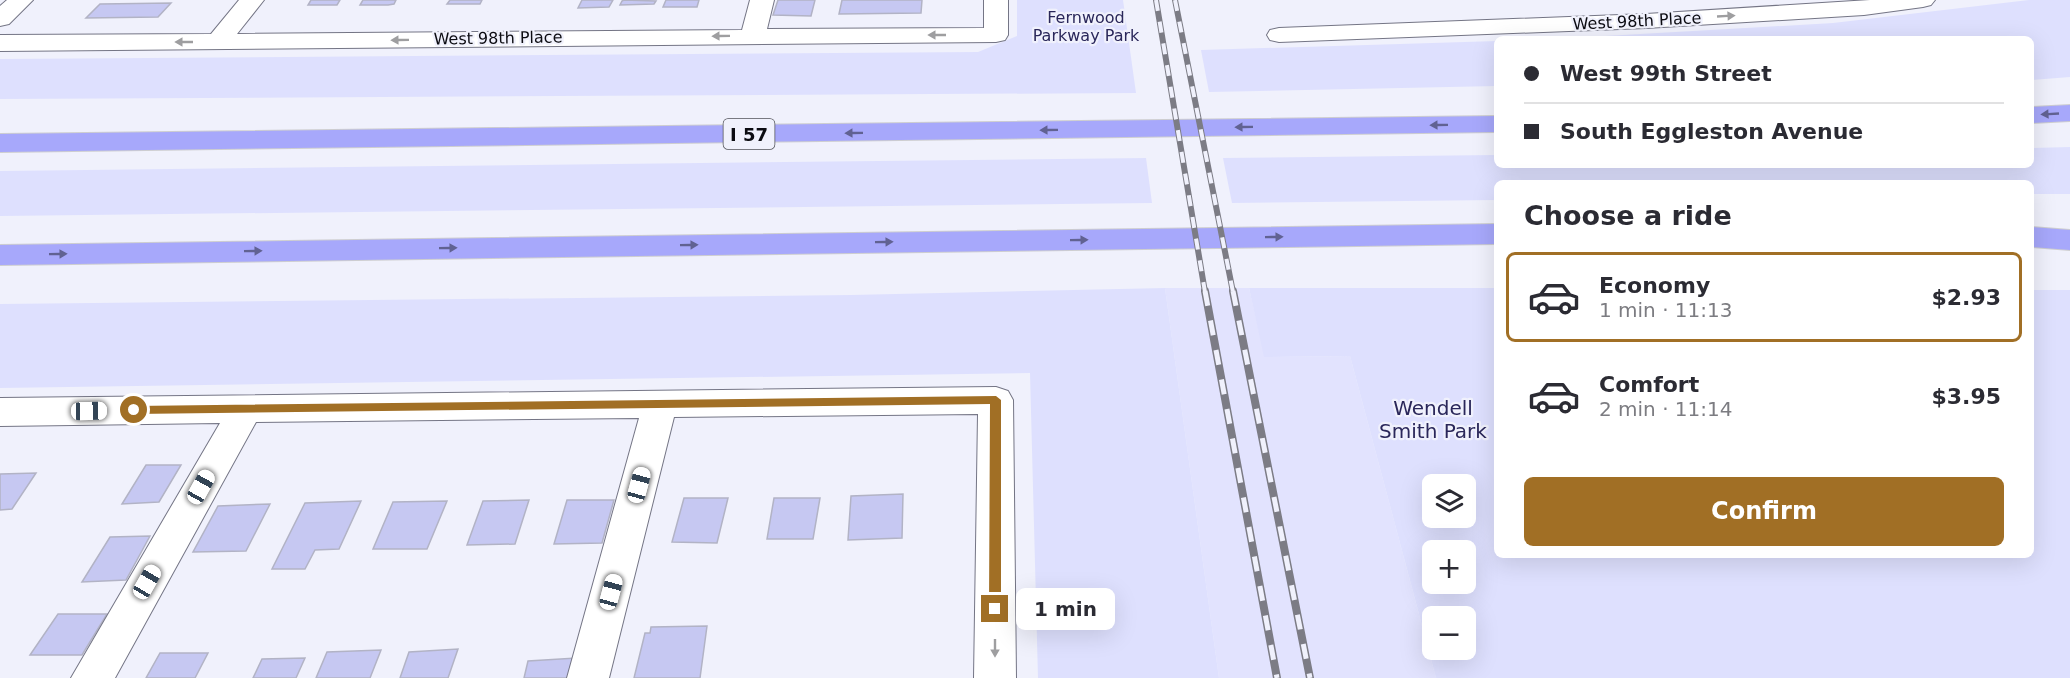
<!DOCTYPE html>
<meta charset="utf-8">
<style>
:root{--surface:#fff;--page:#f7f7f7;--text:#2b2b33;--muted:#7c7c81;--line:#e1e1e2;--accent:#a16f25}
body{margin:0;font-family:"DejaVu Sans",sans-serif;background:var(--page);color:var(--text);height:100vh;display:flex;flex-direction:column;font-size:22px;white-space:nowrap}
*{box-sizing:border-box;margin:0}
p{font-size:20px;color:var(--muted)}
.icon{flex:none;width:33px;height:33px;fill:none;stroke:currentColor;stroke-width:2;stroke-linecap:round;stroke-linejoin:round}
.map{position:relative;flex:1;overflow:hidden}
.details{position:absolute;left:1494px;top:180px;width:540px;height:378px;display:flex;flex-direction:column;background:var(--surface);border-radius:9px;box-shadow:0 6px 24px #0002}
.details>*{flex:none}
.banner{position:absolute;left:1494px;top:36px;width:540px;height:132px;border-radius:9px;box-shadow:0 6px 24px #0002;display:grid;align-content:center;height:132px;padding:0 30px;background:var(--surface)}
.controls{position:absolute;left:1422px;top:474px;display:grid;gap:12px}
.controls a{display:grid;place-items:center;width:54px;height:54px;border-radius:9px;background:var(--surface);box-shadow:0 6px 24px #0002;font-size:30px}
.end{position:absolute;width:27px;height:27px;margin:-14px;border:8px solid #a16f25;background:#fff;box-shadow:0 0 0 3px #fff}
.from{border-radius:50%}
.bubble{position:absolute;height:42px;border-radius:9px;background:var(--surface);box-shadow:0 6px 24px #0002;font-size:20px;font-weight:700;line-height:42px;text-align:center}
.car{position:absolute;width:18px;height:36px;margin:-18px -9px;border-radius:8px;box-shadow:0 0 4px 2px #0007;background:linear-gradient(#fff 24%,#345 0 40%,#fff 0 76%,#345 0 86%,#fff 0)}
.banner b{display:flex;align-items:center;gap:21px;height:57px;font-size:22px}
.banner b+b{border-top:2px solid var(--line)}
.banner i{width:15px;height:15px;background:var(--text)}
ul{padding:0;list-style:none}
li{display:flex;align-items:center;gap:18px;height:90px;margin:0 12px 9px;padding:0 18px;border:3px solid transparent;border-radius:9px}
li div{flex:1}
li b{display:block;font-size:22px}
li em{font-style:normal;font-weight:700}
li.on{border-color:var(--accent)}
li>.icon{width:54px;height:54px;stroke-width:1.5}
h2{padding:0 30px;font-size:27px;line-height:72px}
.cta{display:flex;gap:12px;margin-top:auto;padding:12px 30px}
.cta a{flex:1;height:69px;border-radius:9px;background:var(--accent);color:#fff;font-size:24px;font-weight:700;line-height:69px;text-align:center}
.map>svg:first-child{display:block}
</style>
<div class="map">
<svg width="2070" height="678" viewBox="0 0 2070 678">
<rect width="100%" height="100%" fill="#f0f1fc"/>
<!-- built -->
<path fill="#e2e3fe" d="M1165,288H1249L1265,357L1350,356L1436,678H1219Z"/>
<!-- green -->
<g fill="#dee0fe" fill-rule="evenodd">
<path d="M1017,0H1123L1136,93L0,99V59L978,52L1017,36Z"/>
<path d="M2029,0H2070V77L2031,80V39H1553L1833,23Z"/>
<path d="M1497,41V86L1209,92L1201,50Z"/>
<path d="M2070,147V194H2031V183H1497V200L1232,203L1223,158L1497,155V165H2031V148Z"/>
<path d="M1146,158L1152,203L0,216V171Z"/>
<path d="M1165,288L1219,678H1038L1030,373L0,388V304L851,295Z"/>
<path d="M1249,288H1497V555H2031V290H2070V678H1436L1350,356L1264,357ZM1432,484H1466V518H1432ZM1432,550H1466V584H1432ZM1432,616H1466V650H1432Z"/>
</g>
<!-- building -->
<g fill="#c6c8f2" stroke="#b2b3c5" stroke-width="1.5">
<path d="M311,0H340L337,5H308Z"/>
<path d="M363,0H396L394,4L388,5H360Z"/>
<path d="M450,0H482L480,4H447Z"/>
<path d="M582,0H613L609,7L578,8Z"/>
<path d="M666,0H699L697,7H663Z"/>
<path d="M778,0H815L811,16L773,15Z"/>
<path d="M842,0H922L921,13L839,14Z"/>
<path d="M622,1L624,0L656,1L654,4L620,5Z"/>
<path d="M171,3L158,17L86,18L100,4Z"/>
<path d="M146,465H181L159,502L122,504Z"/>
<path d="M36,473L12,509L0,510V474Z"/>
<path d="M903,494L902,538L848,540L851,496Z"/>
<path d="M684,498H728L717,543L672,542Z"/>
<path d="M774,498H820L813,539H767Z"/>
<path d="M529,500L515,544L467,545L483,501Z"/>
<path d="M567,500H614L602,543L554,544Z"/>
<path d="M361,501L339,549L315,550L305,569H272L305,503Z"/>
<path d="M447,501L427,549H373L393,502Z"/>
<path d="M270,504L246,551L193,552L218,506Z"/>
<path d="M150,536L126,580L82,582L110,537Z"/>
<path d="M58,614H107L82,655H30Z"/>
<path d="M707,626L700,678H634L645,633H650L651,627Z"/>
<path d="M458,649L448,678H400L409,652Z"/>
<path d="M381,650L370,678H316L327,652Z"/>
<path d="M160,653H208L195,678H146Z"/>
<path d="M305,658L296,678H253L262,659Z"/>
<path d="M576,658L570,678H524L528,661Z"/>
</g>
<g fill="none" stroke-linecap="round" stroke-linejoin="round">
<defs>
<g id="minor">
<path d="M7,0H33L9,24L0,26V6Z"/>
<path d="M239,0H264L237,34L742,30L750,0H774L767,29L984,28V0H1008V35L1005,40L996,42L0,51V35L211,34Z"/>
<path d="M1870,0H1935L1931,5L1923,7L1864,15L1646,28L1279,42L1270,40L1267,35L1270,30L1279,28L1646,14Z"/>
<path d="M996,387L1008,391L1013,400L1016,678H974L978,414L674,417L609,678H567L639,418L256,422L115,678H71L220,423L0,426V398Z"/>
</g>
<g id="highway">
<path d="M2070,105V121L2031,123V107Z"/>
<path d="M1497,116V132L0,152V134Z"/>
<path d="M1497,224V244L0,265V245Z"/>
<path d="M2031,227L2070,230V250L2031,247Z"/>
</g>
</defs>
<!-- minor casing -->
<use href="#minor" stroke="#747585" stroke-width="2"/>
<!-- highway casing -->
<use href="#highway" stroke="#ceced0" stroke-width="2"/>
<!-- minor -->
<use href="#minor" fill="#fff" fill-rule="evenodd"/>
<!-- highway -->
<use href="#highway" fill="#a7a8fb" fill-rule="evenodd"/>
<defs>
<g id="rail-far1">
<path d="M1156,0L1205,292"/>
<path d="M1175,0L1233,292"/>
</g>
<g id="rail">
<path d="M1205,291L1277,678"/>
<path d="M1233,291L1310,678"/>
</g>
</defs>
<!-- rail-far1 casing -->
<use href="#rail-far1" stroke="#7c7c85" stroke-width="6"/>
<!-- rail casing -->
<use href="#rail" stroke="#7c7c85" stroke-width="8"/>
<!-- rail-far1 -->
<use href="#rail-far1" stroke="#f0f1fc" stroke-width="4" stroke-dasharray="11" stroke-linecap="butt"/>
<!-- rail -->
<use href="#rail" stroke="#f0f1fc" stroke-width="5" stroke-dasharray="15" stroke-linecap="butt"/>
</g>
<!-- one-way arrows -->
<defs><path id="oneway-solid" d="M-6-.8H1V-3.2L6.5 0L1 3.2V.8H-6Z" transform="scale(1.5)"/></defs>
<g fill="#9e9ea0">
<use href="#oneway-solid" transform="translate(1726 16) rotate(-3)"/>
<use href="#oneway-solid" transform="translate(937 35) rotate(180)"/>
<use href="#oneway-solid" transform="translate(721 36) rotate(179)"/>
<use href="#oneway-solid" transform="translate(400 40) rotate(179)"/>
<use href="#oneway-solid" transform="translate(184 42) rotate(180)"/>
<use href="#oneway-solid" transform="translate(995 648) rotate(90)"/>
</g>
<g fill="#616292">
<use href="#oneway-solid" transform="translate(2050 114) rotate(177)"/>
<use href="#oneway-solid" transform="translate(1439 125) rotate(179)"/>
<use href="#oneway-solid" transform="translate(1244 127) rotate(179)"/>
<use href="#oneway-solid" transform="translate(1049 130) rotate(179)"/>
<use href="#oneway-solid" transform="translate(854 133) rotate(179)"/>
<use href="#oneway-solid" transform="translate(1274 237) rotate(-1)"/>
<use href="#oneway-solid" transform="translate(1079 240) rotate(-1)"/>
<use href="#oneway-solid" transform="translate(884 242) rotate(-1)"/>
<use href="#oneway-solid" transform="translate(689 245) rotate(-1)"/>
<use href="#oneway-solid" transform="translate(448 248) rotate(-1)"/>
<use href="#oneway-solid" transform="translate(253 251) rotate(-1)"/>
<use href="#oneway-solid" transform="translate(58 254) rotate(-1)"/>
</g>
<!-- route -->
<path fill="#a16f25" d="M996,396L1001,400V609L995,614L989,609L990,404L134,414L129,410L134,406Z"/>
<g text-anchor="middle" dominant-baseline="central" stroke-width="4.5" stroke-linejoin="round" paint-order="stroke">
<!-- far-park labels -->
<g font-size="16" fill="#2a275a" stroke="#f0f1fc">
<text x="1086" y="17">Fernwood<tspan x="1086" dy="18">Parkway Park</tspan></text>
</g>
<!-- far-street labels -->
<g font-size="16" fill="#0c0c12" stroke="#f0f1fc">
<text transform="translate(1637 21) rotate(-3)">West 98th Place</text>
<text transform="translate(498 38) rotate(-1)">West 98th Place</text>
</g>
<!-- shield labels -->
<rect fill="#f0f1fc" stroke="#505158" stroke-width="1.5" x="723.5" y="119" width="51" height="30" rx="4.5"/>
<g font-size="18" font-weight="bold" fill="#0c0c12">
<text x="749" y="134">I 57</text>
</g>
<!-- park labels -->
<g font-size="20" fill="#2a275a" stroke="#f0f1fc">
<text x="1433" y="408">Wendell<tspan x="1433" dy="23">Smith Park</tspan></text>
</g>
</g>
</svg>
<div class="controls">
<a><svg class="icon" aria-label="layers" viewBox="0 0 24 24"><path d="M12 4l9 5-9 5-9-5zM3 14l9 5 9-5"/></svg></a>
<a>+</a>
<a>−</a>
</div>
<i class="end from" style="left:134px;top:410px"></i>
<i class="end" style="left:995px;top:609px"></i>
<div class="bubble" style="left:1016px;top:588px;width:99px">1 min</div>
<i class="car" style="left:89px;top:411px;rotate:89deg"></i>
<i class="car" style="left:639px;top:485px;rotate:15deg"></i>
<i class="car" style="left:201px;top:487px;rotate:29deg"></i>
<i class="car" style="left:147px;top:582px;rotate:30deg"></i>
<i class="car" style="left:611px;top:592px;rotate:15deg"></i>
<div class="banner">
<b><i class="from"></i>West 99th Street</b>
<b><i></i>South Eggleston Avenue</b>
</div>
<section class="details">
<h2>Choose a ride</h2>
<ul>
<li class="on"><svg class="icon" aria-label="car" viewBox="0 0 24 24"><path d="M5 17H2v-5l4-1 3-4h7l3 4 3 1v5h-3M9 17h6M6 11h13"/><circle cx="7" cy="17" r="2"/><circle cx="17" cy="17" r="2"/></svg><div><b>Economy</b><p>1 min · 11:13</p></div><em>$2.93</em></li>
<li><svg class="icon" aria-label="car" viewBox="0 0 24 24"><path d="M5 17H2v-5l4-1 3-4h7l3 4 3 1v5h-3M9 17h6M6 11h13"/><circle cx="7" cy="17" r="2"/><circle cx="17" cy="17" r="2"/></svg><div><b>Comfort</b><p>2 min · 11:14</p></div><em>$3.95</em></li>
</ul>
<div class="cta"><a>Confirm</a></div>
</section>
</div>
